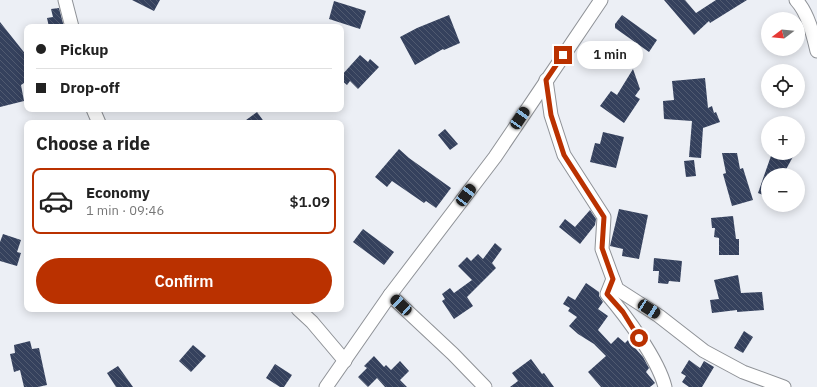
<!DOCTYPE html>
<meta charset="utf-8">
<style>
:root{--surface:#fff;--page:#f2f2f2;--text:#222;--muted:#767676;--line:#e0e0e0;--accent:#ba3100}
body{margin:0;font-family:"IBM Plex Sans",sans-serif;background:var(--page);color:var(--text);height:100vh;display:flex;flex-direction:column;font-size:15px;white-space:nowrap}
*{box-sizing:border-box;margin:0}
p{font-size:13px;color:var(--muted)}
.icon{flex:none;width:22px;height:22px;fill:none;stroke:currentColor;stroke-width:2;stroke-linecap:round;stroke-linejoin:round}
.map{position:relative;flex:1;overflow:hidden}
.details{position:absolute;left:24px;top:120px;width:320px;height:192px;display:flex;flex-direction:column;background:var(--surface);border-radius:8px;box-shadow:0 2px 10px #0003}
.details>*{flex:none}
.banner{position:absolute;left:24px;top:24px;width:320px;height:88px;border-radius:8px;box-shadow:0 2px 10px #0003;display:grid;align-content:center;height:88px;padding:0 12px;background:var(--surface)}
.needle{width:26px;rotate:254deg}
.controls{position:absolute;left:761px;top:12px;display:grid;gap:8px}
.controls a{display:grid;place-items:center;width:44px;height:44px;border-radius:50%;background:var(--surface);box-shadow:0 2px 10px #0003;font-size:20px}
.end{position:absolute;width:18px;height:18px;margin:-9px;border:5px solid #ba3100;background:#fff;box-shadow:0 0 0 2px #fff}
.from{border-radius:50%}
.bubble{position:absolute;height:28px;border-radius:14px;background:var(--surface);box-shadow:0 2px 10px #0003;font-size:13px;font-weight:600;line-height:28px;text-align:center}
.car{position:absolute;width:12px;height:24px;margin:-12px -6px;border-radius:5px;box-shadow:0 0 3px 1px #0007;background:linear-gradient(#222 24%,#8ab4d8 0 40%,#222 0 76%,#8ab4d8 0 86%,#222 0)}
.banner b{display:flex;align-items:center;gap:14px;height:38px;font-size:15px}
.banner b+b{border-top:1px solid var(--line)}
.banner i{width:10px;height:10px;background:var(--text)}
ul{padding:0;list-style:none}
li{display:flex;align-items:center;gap:12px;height:66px;margin:0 8px 6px;padding:0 4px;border:2px solid transparent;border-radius:8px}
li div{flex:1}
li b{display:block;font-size:15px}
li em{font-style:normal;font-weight:600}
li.on{border-color:var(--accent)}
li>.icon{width:36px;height:36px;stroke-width:1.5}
h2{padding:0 12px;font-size:18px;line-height:48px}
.primary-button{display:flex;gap:8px;margin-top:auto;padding:8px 12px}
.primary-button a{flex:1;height:46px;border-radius:24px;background:var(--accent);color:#fff;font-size:16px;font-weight:600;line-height:46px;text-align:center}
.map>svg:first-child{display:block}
</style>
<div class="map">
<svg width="817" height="387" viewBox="0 0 817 387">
<defs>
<pattern id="building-back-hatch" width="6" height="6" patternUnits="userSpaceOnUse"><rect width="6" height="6" fill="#35415d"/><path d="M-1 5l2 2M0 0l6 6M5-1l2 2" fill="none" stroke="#505a70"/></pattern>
</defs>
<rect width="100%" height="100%" fill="#eceff5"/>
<!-- building -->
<g fill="url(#building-back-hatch)">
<path d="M132,0H160L154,11Z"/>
<path d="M664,0H685L696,13L716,0H747L710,23L709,21L694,35Z"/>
<path d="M334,1L366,11L360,29L329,19Z"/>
<path d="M59,8L64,27H49L47,18L53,17L51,9Z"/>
<path d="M449,15L460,43L444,50L443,49L415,65L400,37L417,28Z"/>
<path d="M622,15L657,40L649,52L615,28V24Z"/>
<path d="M0,22L27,56V81L21,85L24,101L0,107Z"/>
<path d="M360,55L368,62L370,59L379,67L358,89L350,81L347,85L341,80V76Z"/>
<path d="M633,69L640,89L635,96L640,99L624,123L600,106L611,91L617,95Z"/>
<path d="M705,78L708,108L712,106L714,113L716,112L720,122L703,128L701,158L689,157L692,121L664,119L663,101L674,100L672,81Z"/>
<path d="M257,112L265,123H242Z"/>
<path d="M445,129L458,144L450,150L438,135Z"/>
<path d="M603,132L624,137L616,168L590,162L595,143L600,144Z"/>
<path d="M399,149L409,158L451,188L436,208L426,201L424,203L392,181L387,187L375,177Z"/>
<path d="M722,153H737L740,169L743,168L753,200L732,206L723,174L726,173Z"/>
<path d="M772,153H795L783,175H768V197L758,193Z"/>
<path d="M694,160L696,176L686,177L684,161Z"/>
<path d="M619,209L648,215L639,259L622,256L623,249L610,246Z"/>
<path d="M590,210L596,219L595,225L580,244L559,227L565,219L575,227Z"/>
<path d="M733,216L736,239H739V255H719V238L714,237L715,228H712L711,218Z"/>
<path d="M363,229L394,252L384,265L353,242Z"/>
<path d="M3,234L21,240L17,252L21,253L17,266L0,261V242Z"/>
<path d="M495,243L502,249L492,263L496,268L467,297L473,306L454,319L442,301L445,299L442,294L450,288L454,293L472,280L458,266L467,257L471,261L478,254L483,259Z"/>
<path d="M654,258L682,261L680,282L669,281L668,284L658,283L659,271H653Z"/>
<path d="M738,275L741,293L762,292L764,310L737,312V310L712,313L710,300L719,299L714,280Z"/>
<path d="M586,283L599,292V296L603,302L598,309L608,316L598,330L611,344L618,337L625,343L628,340L643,357L649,368L646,372L655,383L650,387H601L588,372L606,356L594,344L578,334L569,326L577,317L568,311L570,308L563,304L568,296L575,300Z"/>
<path d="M744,331L753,337L743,353L734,348Z"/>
<path d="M30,341L32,349L39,348L47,385L38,387H24L20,370L14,372L10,354L15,353L14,345Z"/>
<path d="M193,345L206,356L191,372L179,361Z"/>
<path d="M374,356L384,367L386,365L391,370L400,361L409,371L400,380L407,387H385L377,378L368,387L358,377L367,368L364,366Z"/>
<path d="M531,359L542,374L544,373L554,387H510L518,381L512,373Z"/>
<path d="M689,360L700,368L704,361L714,367L702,387H689L682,382L686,376L681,373Z"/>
<path d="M275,364L292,375L284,387H280L266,378Z"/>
<path d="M118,366L133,387H116L107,373Z"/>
</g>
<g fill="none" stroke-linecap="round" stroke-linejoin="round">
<defs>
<g id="street">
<path d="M65,0L72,27"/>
<path d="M796,0C808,13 813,34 817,51"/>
<path d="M546,80L551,115L564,155L604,217L602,249L613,279L607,294C626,316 658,359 665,387"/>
<path d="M93,109L99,123"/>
<path d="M613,279L617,289L659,316L704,351L743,372L784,387"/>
<path d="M390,295L453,354L485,387"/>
<path d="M298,309L312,322L345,361"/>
<path d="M326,387L390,295L495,157L601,0"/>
</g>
</defs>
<!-- street casing -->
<use href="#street" stroke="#8f9297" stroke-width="15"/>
<!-- street -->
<use href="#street" stroke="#fff" stroke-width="13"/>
</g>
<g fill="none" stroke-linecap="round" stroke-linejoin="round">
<!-- route -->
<path stroke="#ba3100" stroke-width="5" d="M563,55L546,80L551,115L564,155L604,217L602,248L613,279L607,294L623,312L639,338"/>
</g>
</svg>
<div class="controls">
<a><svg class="needle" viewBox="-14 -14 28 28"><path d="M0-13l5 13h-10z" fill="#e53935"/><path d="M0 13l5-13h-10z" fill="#767676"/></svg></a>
<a><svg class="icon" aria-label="locate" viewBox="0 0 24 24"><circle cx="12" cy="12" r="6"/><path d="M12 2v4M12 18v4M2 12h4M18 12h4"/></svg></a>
<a>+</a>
<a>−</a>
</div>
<i class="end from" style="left:639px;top:338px"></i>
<i class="end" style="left:563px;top:55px"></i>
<div class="bubble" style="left:577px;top:41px;width:66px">1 min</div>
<i class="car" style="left:520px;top:118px;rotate:34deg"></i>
<i class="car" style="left:466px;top:195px;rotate:37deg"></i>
<i class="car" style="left:401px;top:305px;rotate:313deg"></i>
<i class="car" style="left:649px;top:309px;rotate:123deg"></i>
<div class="banner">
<b><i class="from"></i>Pickup</b>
<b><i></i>Drop-off</b>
</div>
<section class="details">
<h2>Choose a ride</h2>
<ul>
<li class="on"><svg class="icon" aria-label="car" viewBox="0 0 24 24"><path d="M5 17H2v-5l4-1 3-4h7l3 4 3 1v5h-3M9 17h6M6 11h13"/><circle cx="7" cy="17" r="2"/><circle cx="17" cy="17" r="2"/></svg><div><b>Economy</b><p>1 min · 09:46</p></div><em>$1.09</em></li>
</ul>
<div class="primary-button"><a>Confirm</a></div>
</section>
</div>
